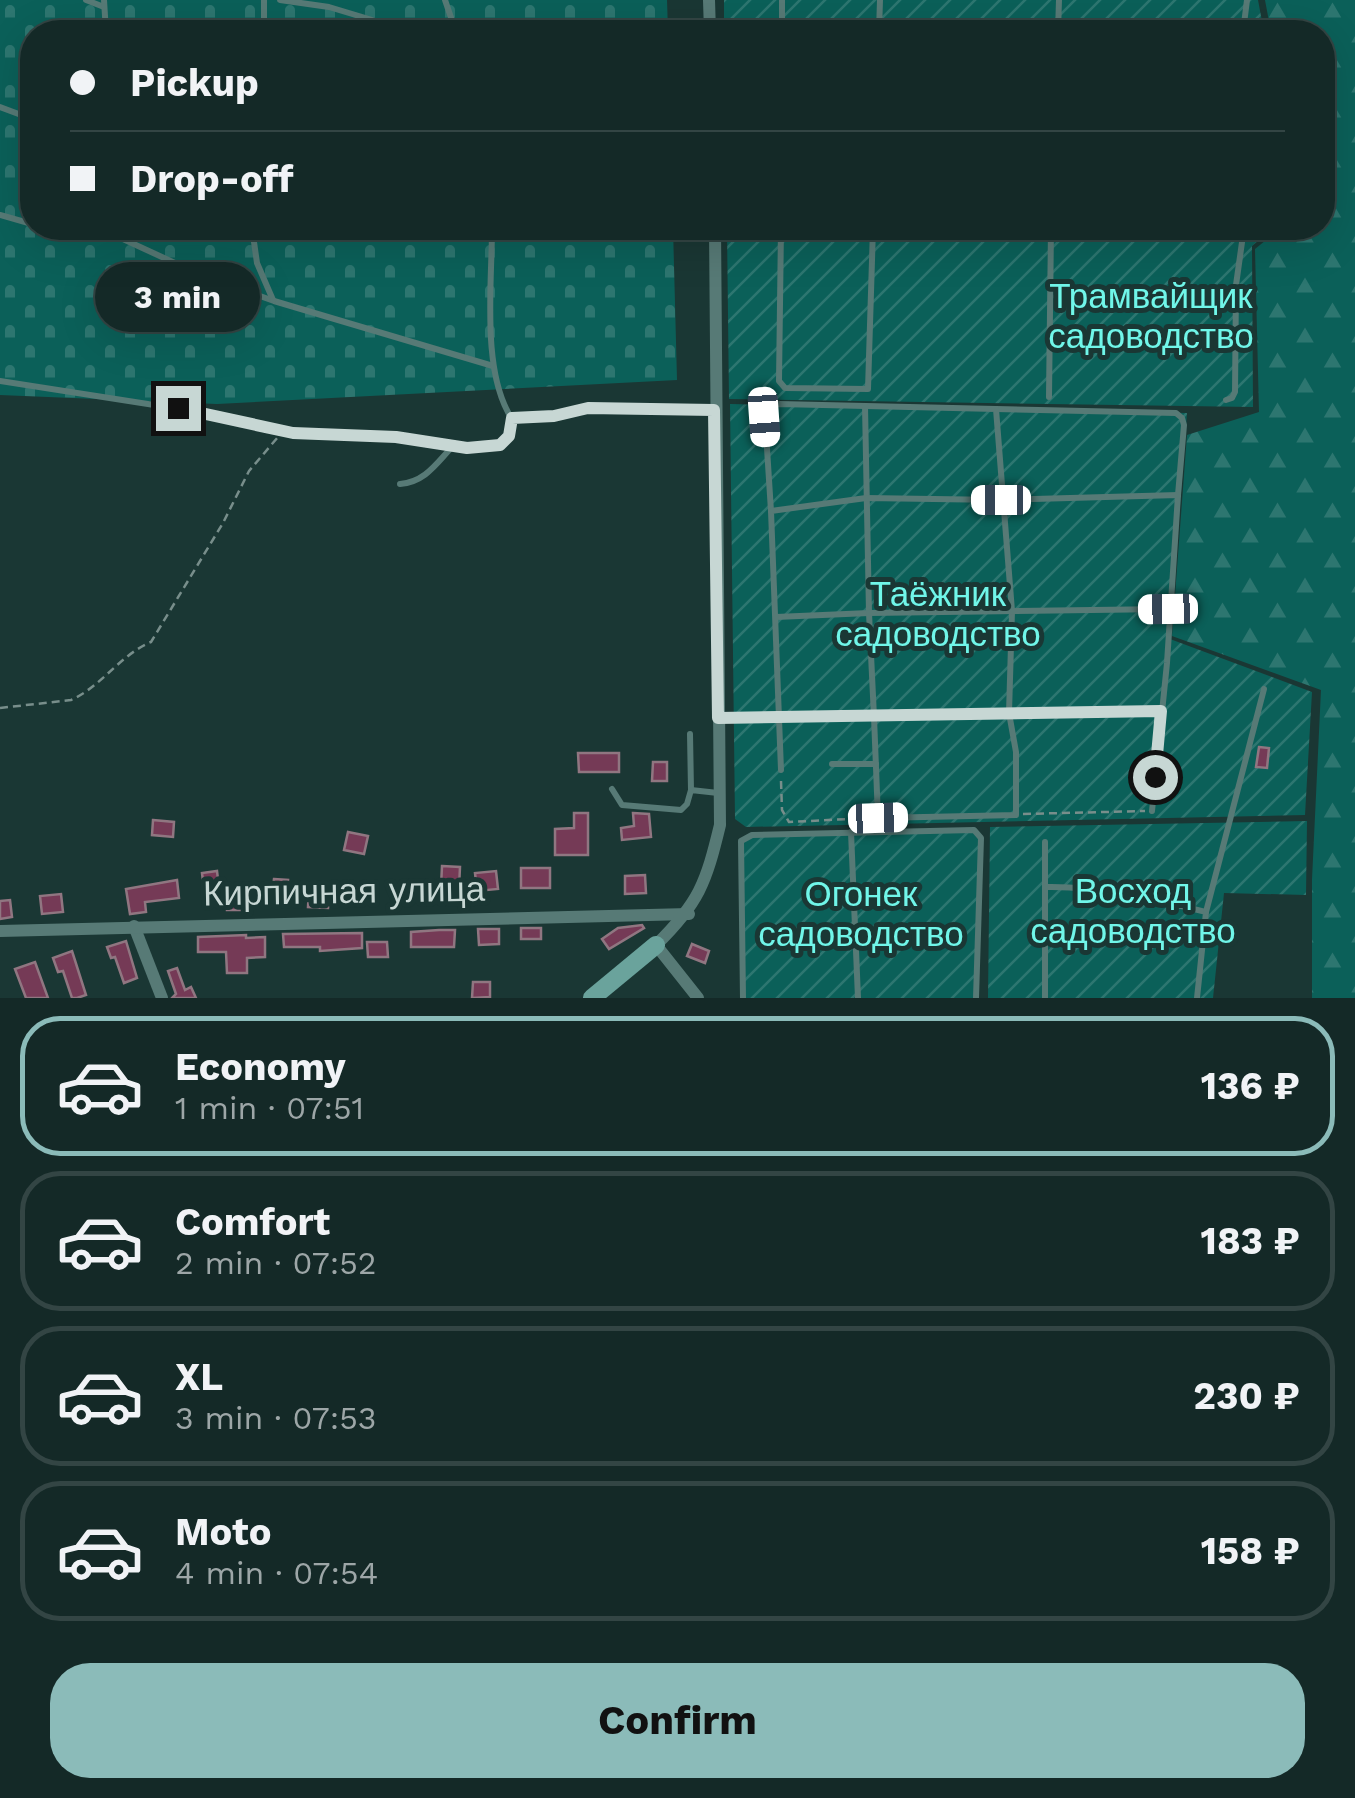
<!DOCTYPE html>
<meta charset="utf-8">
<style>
:root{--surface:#142927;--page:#213533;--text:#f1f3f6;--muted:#9da6a7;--line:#334544;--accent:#8bbbb9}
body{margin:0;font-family:"Work Sans",sans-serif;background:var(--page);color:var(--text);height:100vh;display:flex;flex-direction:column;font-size:38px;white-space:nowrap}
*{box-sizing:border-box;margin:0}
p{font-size:32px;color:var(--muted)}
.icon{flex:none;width:55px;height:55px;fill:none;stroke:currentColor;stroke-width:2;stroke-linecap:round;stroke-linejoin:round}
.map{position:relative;height:998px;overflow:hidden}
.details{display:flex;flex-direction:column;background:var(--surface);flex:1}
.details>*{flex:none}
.hud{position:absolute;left:20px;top:20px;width:1315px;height:220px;border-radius:40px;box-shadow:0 10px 40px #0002,0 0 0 2px var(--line);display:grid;align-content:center;height:220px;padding:0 50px;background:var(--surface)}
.end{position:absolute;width:45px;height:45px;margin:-22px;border:12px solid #c7d7d4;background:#111;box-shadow:0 0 0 5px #111}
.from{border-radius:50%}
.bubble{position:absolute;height:70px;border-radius:35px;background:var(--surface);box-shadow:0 10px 40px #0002,0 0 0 2px var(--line);font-size:32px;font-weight:700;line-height:70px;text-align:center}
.car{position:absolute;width:30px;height:60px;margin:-30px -15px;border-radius:12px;box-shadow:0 0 8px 2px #0007;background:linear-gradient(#fff 24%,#345 0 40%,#fff 0 76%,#345 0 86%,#fff 0)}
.hud b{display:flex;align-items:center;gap:35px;height:95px;font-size:38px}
.hud b+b{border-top:2px solid var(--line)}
.hud i{width:25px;height:25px;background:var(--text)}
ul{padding:18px 0 0;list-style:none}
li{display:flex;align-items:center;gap:30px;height:140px;margin:0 20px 15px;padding:0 30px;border:5px solid var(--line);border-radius:40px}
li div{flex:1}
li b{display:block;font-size:38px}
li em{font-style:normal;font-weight:700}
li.active{border-color:var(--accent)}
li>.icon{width:90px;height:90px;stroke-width:1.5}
.cta{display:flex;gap:20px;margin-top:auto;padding:20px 50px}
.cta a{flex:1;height:115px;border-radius:40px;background:var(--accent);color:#111;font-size:40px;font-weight:700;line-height:115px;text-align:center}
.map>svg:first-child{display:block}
</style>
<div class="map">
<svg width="1355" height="998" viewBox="0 0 1355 998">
<defs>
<pattern id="forest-firs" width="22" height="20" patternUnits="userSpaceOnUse" patternTransform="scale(2.5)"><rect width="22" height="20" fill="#0b6059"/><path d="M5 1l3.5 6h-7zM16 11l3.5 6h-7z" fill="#2d7670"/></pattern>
<pattern id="cemetery-stones" width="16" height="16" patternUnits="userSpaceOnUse" patternTransform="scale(2.5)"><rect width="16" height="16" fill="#0b6059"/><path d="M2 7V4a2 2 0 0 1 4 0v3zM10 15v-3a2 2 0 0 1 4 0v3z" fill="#2d7670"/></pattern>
<pattern id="garden-furrows" width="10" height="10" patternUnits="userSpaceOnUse" patternTransform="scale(2.5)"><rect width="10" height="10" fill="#0b6059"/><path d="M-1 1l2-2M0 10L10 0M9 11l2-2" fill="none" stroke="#2d7670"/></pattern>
</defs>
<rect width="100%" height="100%" fill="#1a3734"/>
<!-- forest -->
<path fill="url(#forest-firs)" d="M1265,0H1355V998H1312V880L1321,690L1172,636L1187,435L1259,412L1255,249L1281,228H1322V32H1271Z"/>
<!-- cemetery -->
<path fill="url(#cemetery-stones)" d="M0,0H667L668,32H32V228H673L677,380L217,404L0,395Z"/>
<!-- garden -->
<g fill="url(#garden-furrows)">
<path d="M724,0H1258L1264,32H724Z"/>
<path d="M727,228H1273L1252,246L1253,407L729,399Z"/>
<path d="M730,404L1187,413L1170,639L1312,692L1305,815L746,827L735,819Z"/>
<path d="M1307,821L1306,895L1224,893L1213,998H988L990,827Z"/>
<path d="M974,830L981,838L976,998H743L741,841L758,835Z"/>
</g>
<!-- building -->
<g fill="#753a56" stroke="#907681" stroke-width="2.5">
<path d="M1259,747L1269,748L1267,768L1256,767Z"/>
<path d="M578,753H619V772H579Z"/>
<path d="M653,762H667V781H652Z"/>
<path d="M574,813H588V855H555V829L574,828Z"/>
<path d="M633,813L649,814L651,837L622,840L621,828L634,826Z"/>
<path d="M153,820L174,822L173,837L152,835Z"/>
<path d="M348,832L368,836L364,854L344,850Z"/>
<path d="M442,866L460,867L459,888L441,887Z"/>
<rect x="521" y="868" width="29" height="20"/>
<path d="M217,871L219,888L204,890L202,873Z"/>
<path d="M496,871L498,889L477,891L475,873Z"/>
<path d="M645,875L646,893L625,894V876Z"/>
<path d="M274,879L288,880L285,905L271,903Z"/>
<path d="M177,880L179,898L145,902L146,912L130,914L126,889Z"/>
<path d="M309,889L330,890L328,908L308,907Z"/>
<rect x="227" y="892" width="21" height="18"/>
<path d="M61,894L63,912L42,914L40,896Z"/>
<path d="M10,900L12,917L0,919V901Z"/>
<path d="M642,925L644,928L609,949L602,939L618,928Z"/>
<rect x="521" y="928" width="20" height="11"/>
<path d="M478,929H499V944L479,945Z"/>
<path d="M439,930H455L454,947H411V932Z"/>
<path d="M362,933V948L320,951V947H284L283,934Z"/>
<path d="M246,935V938L265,937V957L247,958V973H227L226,952H198V937Z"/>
<path d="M126,941L137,978L124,983L115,957L111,958L107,947Z"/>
<path d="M367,942H387L388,957H368Z"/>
<path d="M692,944L709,951L705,963L687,956Z"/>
<path d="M72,951L86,995L77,998H72L63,971L58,972L53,958Z"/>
<path d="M35,962L48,998H26L15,969Z"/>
<path d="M177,968L185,990L191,987L196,998H172L176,994L168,971Z"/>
<path d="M473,982H490V997L472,998Z"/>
</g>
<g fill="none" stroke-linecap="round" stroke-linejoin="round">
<!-- path -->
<g stroke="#788e8b" stroke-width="2.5" stroke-dasharray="8 5" stroke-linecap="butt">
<path d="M0,708L71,700C102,686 120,655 151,642L223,523L249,471L278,437"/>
<path d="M781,781L782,810L789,822L868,818"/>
<path d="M1023,814L1145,811"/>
</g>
<!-- lane -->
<g stroke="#577a76" stroke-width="6">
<path d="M86,0L104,7"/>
<path d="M104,0L106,32"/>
<path d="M264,0V32"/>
<path d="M280,0L329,7L412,32"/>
<path d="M445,0L456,32"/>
<path d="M782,32V0"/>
<path d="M879,32L880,0"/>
<path d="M1058,32L1059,0"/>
<path d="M1243,32L1247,0"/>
<path d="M0,107L32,119"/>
<path d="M0,215L32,224"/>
<path d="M52,228L110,236"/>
<path d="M99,228L201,275L274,301L493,366"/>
<path d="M252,228L257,263L273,300"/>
<path d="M492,228C492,283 481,372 512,419L554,416L588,408L714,410"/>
<path d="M781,228L779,381L785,388L868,389L873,228"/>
<path d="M0,381L212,414L293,433L397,437L467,448L500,445L509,436L512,419"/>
<path d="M1049,397L1051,228"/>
<path d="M1226,400L1232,398L1235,392L1236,285L1244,228"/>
<path d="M996,409L1176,413L1182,418L1184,425L1178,495"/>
<path d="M400,484C425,482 436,464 452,447"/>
<path d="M771,511L765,417L770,407L779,404L996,409L1012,611L1009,713L1016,752V815L878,818L874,717L1161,711"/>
<path d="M776,617L869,613L865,406"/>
<path d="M719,718L874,717L869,613L1168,609"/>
<path d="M690,734L691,790"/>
<path d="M832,764H876"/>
<path d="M781,770L771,511L866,498L1001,500L1178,495L1167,663L1152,811"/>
<path d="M612,789L622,805L681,810L687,804L691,790L718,793"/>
<path d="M851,832L858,998"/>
<path d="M1045,842V998"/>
<path d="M1046,887C1101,886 1153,899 1206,912L1197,998"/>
<path d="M1206,912L1264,689"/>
<path d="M743,998L741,841L752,835L974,830L981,838L976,998"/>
</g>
<!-- street -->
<g stroke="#577a76" stroke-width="12">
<path d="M709,0L710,32"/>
<path d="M134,926L162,998"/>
<path d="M0,931L689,914"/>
<path d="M698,998L656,945C699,903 706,883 720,825L715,228"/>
</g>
<!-- secondary -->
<path stroke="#6aa39c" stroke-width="18" d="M592,998L656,945"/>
</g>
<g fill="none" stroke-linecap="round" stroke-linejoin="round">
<!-- route -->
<path stroke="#c7d7d4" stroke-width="12" d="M178,408L293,433L396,437L467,448L500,445L509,436L512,418L554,416L588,408L714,410L718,718L1161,711L1155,777"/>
</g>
<g text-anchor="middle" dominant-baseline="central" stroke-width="10" stroke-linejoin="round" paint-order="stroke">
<!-- park labels -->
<g font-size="35" fill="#70f6e9" stroke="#1a3734">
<text x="1151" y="296">Трамвайщик<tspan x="1151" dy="40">садоводство</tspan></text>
<text x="938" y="594">Таёжник<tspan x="938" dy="40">садоводство</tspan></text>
<text x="1133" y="891">Восход<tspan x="1133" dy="40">садоводство</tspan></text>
<text x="861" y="894">Огонек<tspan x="861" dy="40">садоводство</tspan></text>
</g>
<!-- street labels -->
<g font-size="35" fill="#c7d7d4" stroke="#1a3734">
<text transform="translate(344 891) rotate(-1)">Кирпичная улица</text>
</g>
</g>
</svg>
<i class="end from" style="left:1155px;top:777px"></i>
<i class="end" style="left:178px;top:408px"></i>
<div class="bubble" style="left:95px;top:262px;width:165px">3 min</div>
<i class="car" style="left:764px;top:417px;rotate:176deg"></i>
<i class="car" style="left:1001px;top:500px;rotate:270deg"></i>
<i class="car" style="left:1168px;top:609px;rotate:269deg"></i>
<i class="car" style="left:878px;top:818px;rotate:88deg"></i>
<div class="hud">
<b><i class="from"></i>Pickup</b>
<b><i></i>Drop-off</b>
</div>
</div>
<section class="details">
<ul>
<li class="active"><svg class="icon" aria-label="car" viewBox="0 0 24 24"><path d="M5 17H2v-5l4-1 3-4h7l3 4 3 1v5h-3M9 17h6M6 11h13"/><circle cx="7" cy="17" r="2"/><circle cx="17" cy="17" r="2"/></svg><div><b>Economy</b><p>1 min · 07:51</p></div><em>136 ₽</em></li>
<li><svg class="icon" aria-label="car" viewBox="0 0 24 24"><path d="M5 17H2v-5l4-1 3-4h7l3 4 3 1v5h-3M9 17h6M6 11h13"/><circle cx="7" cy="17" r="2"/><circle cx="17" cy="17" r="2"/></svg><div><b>Comfort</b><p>2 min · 07:52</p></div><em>183 ₽</em></li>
<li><svg class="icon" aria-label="car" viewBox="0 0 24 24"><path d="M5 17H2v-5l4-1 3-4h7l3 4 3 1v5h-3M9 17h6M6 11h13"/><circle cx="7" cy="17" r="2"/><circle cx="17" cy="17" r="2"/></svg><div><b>XL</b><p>3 min · 07:53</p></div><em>230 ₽</em></li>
<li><svg class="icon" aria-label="car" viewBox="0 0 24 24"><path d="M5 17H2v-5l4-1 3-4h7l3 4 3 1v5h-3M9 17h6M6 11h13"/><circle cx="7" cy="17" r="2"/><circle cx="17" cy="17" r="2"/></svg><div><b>Moto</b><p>4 min · 07:54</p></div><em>158 ₽</em></li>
</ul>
<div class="cta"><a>Confirm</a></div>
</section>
